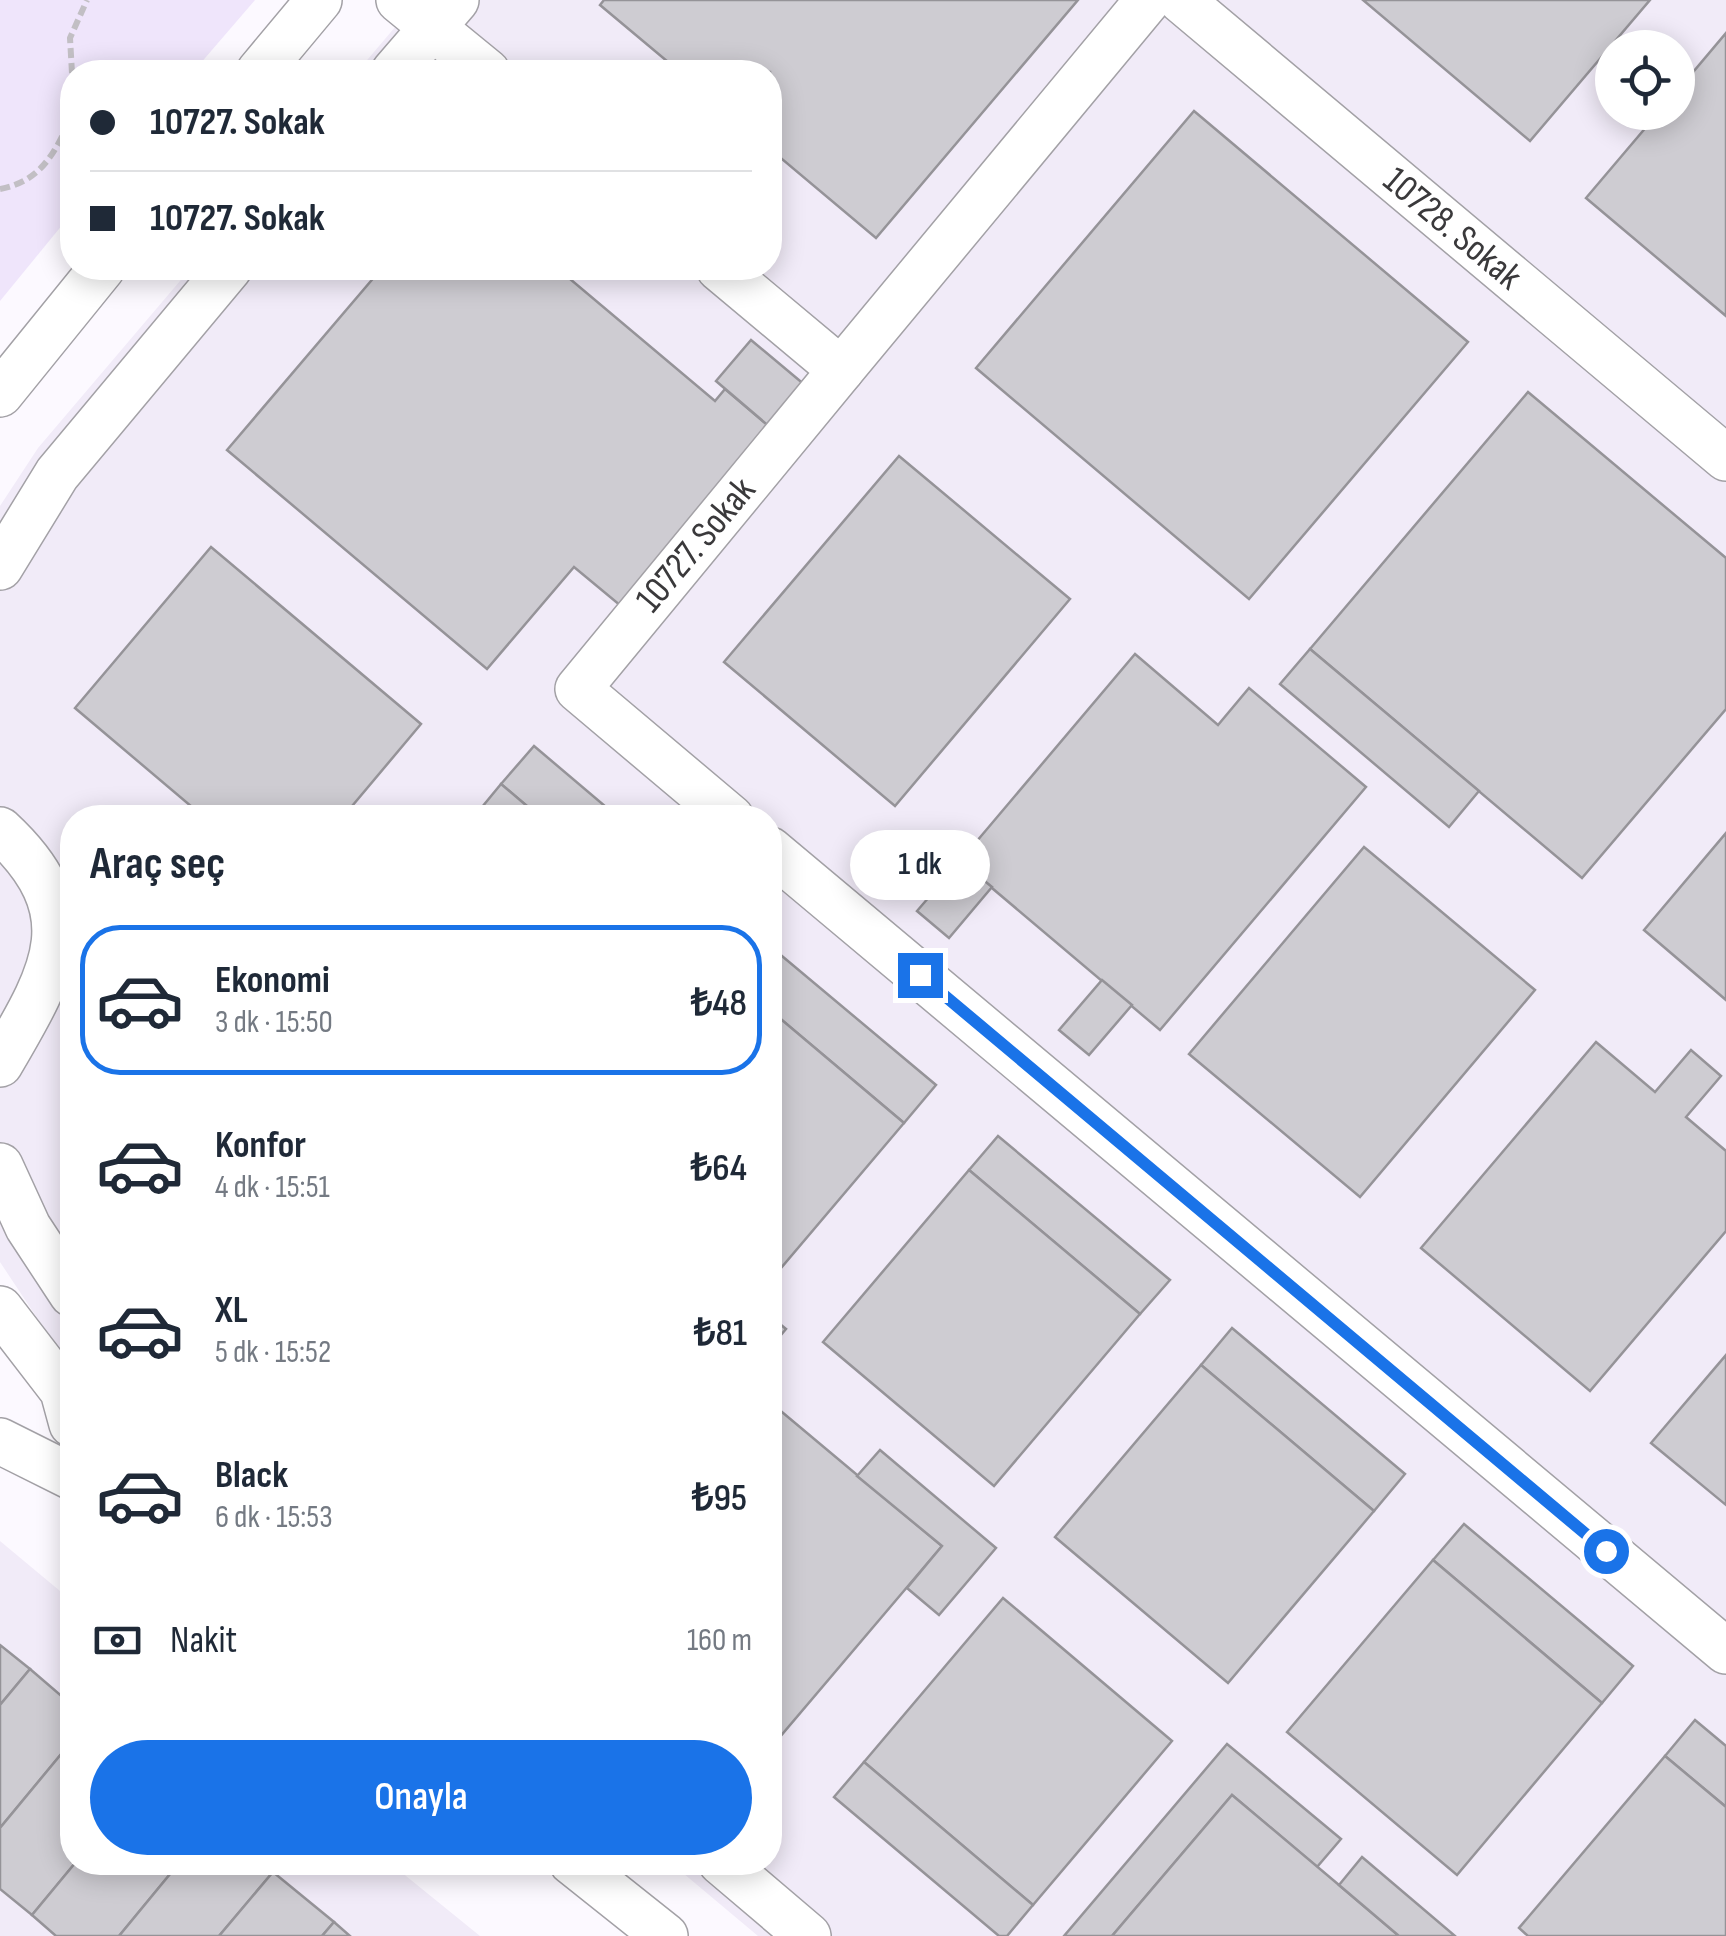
<!DOCTYPE html>
<html lang="tr">
<meta charset="utf-8">
<style>
:root{--surface:#fff;--page:#f6f6f7;--text:#1f2937;--muted:#747a83;--line:#e0e1e3;--accent:#1a73e8}
body{margin:0;font-family:"Sofia Sans Condensed",sans-serif;background:var(--page);color:var(--text);height:100vh;display:flex;flex-direction:column;font-size:38px;white-space:nowrap}
*{box-sizing:border-box;margin:0}
p{font-size:32px;color:var(--muted)}
.icon{flex:none;width:55px;height:55px;fill:none;stroke:currentColor;stroke-width:2;stroke-linecap:round;stroke-linejoin:round}
.map{position:relative;flex:1;overflow:hidden}
.sheet{position:absolute;left:60px;top:805px;width:722px;height:1070px;display:flex;flex-direction:column;background:var(--surface);border-radius:40px;box-shadow:0 5px 25px #0003}
.sheet>*{flex:none}
.hud{position:absolute;left:60px;top:60px;width:722px;height:220px;border-radius:40px;box-shadow:0 5px 25px #0003;display:grid;align-content:center;height:220px;padding:0 30px;background:var(--surface)}
.buttons{position:absolute;left:1595px;top:30px;display:grid;gap:20px}
.buttons a{display:grid;place-items:center;width:100px;height:100px;border-radius:50%;background:var(--surface);box-shadow:0 5px 25px #0003;font-size:50px}
.end{position:absolute;width:45px;height:45px;margin:-22px;border:12px solid #1a73e8;background:#fff;box-shadow:0 0 0 5px #fff}
.from{border-radius:50%}
.bubble{position:absolute;height:70px;border-radius:35px;background:var(--surface);box-shadow:0 5px 25px #0003;font-size:32px;font-weight:600;line-height:70px;text-align:center}
.hud b{display:flex;align-items:center;gap:35px;height:95px;font-size:38px}
.hud b+b{border-top:2px solid var(--line)}
.hud i{width:25px;height:25px;background:var(--text)}
ul{padding:0;list-style:none}
li{display:flex;align-items:center;gap:30px;height:150px;margin:0 20px 15px;padding:0 10px;border:5px solid transparent;border-radius:40px}
li div{flex:1}
li b{display:block;font-size:38px}
li em{font-style:normal;font-weight:600}
li.on{border-color:var(--accent)}
li>.icon{width:90px;height:90px;stroke-width:1.5}
h2{padding:0 30px;font-size:45px;line-height:120px}
.pay{display:flex;align-items:center;gap:25px;height:110px;padding:0 30px;font-size:38px}
.pay p{margin-inline-start:auto}
.button{display:flex;gap:20px;margin-top:auto;padding:20px 30px}
.button a{flex:1;height:115px;border-radius:60px;background:var(--accent);color:#fff;font-size:40px;font-weight:600;line-height:115px;text-align:center}
.map>svg:first-child{display:block}
</style>
<div class="map">
<svg width="1726" height="1936" viewBox="0 0 1726 1936">
<rect width="100%" height="100%" fill="#fcf9ff"/>
<!-- built -->
<g fill="#f1ebf8" fill-rule="evenodd">
<path d="M418,0H1726V1936H758L671,1863L770,1862V818H72V1359L55,1345L0,1262V506L38,448L191,268H770V72H357ZM1612,48H1678V112H1612Z"/>
<path d="M0,1541L72,1601V1862L390,1863L480,1936H0Z"/>
</g>
<!-- green -->
<path fill="#efe5fb" d="M0,0H255L193,72H72V213L0,301Z"/>
<!-- building -->
<g fill="#ceccd2" stroke="#959398" stroke-width="2.5">
<path d="M604,0H1078L876,238L770,149V72H680L600,5Z"/>
<path d="M1363,0H1650L1530,141Z"/>
<path d="M1726,33V316L1586,198L1659,112H1678V90Z"/>
<path d="M1194,111L1468,342L1249,599L976,368Z"/>
<path d="M382,268H557L715,401L725,389L771,428L621,606L574,567L487,669L227,450Z"/>
<path d="M751,340L806,386L771,428L716,381Z"/>
<path d="M1528,392L1726,558V709L1582,878L1310,649Z"/>
<path d="M899,456L1070,599L895,806L724,662Z"/>
<path d="M211,547L421,724L342,818H205L75,708Z"/>
<path d="M1310,649L1479,791L1449,827L1280,684Z"/>
<path d="M1135,654L1218,725L1249,688L1366,787L1160,1030L960,861Z"/>
<path d="M534,746L619,818H541L501,784Z"/>
<path d="M501,784L541,818H473Z"/>
<path d="M1726,833V1000L1644,930Z"/>
<path d="M1364,847L1535,990L1360,1197L1189,1054Z"/>
<path d="M960,861L992,887L949,938L917,911Z"/>
<path d="M770,946L936,1085L904,1123L770,1010Z"/>
<path d="M1102,980L1132,1005L1089,1055L1059,1030Z"/>
<path d="M770,1010L904,1123L770,1281Z"/>
<path d="M1596,1042L1655,1092L1691,1050L1721,1076L1686,1117L1726,1151V1231L1590,1391L1421,1248Z"/>
<path d="M998,1136L1170,1280L1140,1314L969,1170Z"/>
<path d="M969,1170L1140,1314L994,1486L823,1342Z"/>
<path d="M770,1316L786,1329L770,1348Z"/>
<path d="M1232,1328L1405,1474L1374,1511L1201,1365Z"/>
<path d="M1726,1355V1505L1651,1443Z"/>
<path d="M1201,1365L1374,1511L1228,1683L1055,1537Z"/>
<path d="M770,1402L942,1546L773,1745L770,1743Z"/>
<path d="M880,1450L996,1548L939,1615L907,1588L942,1546L857,1476Z"/>
<path d="M1464,1524L1633,1666L1602,1703L1433,1560Z"/>
<path d="M1433,1560L1602,1703L1457,1875L1287,1732Z"/>
<path d="M1003,1598L1172,1741L1033,1905L864,1762Z"/>
<path d="M0,1645L30,1669L0,1705Z"/>
<path d="M30,1669L72,1705V1741L0,1828V1705Z"/>
<path d="M1695,1720L1726,1746V1807L1665,1756Z"/>
<path d="M72,1741V1862H76L32,1915L0,1889V1828Z"/>
<path d="M1227,1744L1341,1839L1317,1867L1232,1795L1112,1936H1064Z"/>
<path d="M1665,1756L1726,1807V1936H1528L1519,1928Z"/>
<path d="M864,1762L1033,1905L1007,1936H999L834,1797Z"/>
<path d="M1232,1795L1339,1885L1399,1936H1112Z"/>
<path d="M1362,1857L1455,1936H1399L1339,1885Z"/>
<path d="M76,1862H180L119,1936H56L32,1915Z"/>
<path d="M180,1862H261L273,1872L219,1936H119Z"/>
<path d="M273,1872L334,1922L322,1936H219Z"/>
<path d="M334,1922L350,1936H322Z"/>
</g>
<g fill="none" stroke-linecap="round" stroke-linejoin="round">
<defs>
<g id="minor">
<path d="M399,0L487,72"/>
<path id="s1" d="M1181,0L1726,458"/>
<path d="M259,72L319,0"/>
<path d="M394,72L456,0"/>
<path d="M719,268L841,370L578,689L731,818"/>
<path d="M841,370L1148,0"/>
<path d="M0,394L102,268"/>
<path d="M0,567L57,474L229,268"/>
<path d="M0,830C91,914 53,973 0,1064"/>
<path d="M770,850L1726,1651"/>
<path d="M0,1166L28,1227L72,1294"/>
<path d="M0,1309L63,1391L72,1424"/>
<path d="M0,1441L72,1477"/>
<path d="M572,1862L665,1936"/>
<path d="M721,1862L808,1936"/>
</g>
</defs>
<!-- minor casing -->
<use href="#minor" stroke="#a3a1a6" stroke-width="48"/>
<!-- path -->
<g stroke="#c2bfc4" stroke-width="6" stroke-dasharray="10 5" stroke-linecap="butt">
<path d="M72,73L70,38L87,0"/>
<path d="M0,189C42,181 55,152 72,116"/>
</g>
<!-- minor -->
<use href="#minor" stroke="#fff" stroke-width="45"/>
</g>
<g fill="none" stroke-linecap="round" stroke-linejoin="round">
<!-- route -->
<path stroke="#1a73e8" stroke-width="12" d="M920,975L1606,1551"/>
</g>
<g text-anchor="middle" dominant-baseline="central" stroke-width="10" stroke-linejoin="round" paint-order="stroke">
<!-- street labels -->
<g font-size="38" fill="#3a393b" stroke="#fff">
<text stroke="none"><textPath href="#s1" startOffset="355">10728. Sokak</textPath></text>
<text transform="translate(696 545) rotate(-50)">10727. Sokak</text>
</g>
</g>
</svg>
<div class="buttons">
<a><svg class="icon" aria-label="locate" viewBox="0 0 24 24"><circle cx="12" cy="12" r="6"/><path d="M12 2v4M12 18v4M2 12h4M18 12h4"/></svg></a>
</div>
<i class="end from" style="left:1606px;top:1551px"></i>
<i class="end" style="left:920px;top:975px"></i>
<div class="bubble" style="left:850px;top:830px;width:140px">1 dk</div>
<div class="hud">
<b><i class="from"></i>10727. Sokak</b>
<b><i></i>10727. Sokak</b>
</div>
<section class="sheet">
<h2>Araç seç</h2>
<ul>
<li class="on"><svg class="icon" aria-label="car" viewBox="0 0 24 24"><path d="M5 17H2v-5l4-1 3-4h7l3 4 3 1v5h-3M9 17h6M6 11h13"/><circle cx="7" cy="17" r="2"/><circle cx="17" cy="17" r="2"/></svg><div><b>Ekonomi</b><p>3 dk · 15:50</p></div><em>₺48</em></li>
<li><svg class="icon" aria-label="car" viewBox="0 0 24 24"><path d="M5 17H2v-5l4-1 3-4h7l3 4 3 1v5h-3M9 17h6M6 11h13"/><circle cx="7" cy="17" r="2"/><circle cx="17" cy="17" r="2"/></svg><div><b>Konfor</b><p>4 dk · 15:51</p></div><em>₺64</em></li>
<li><svg class="icon" aria-label="car" viewBox="0 0 24 24"><path d="M5 17H2v-5l4-1 3-4h7l3 4 3 1v5h-3M9 17h6M6 11h13"/><circle cx="7" cy="17" r="2"/><circle cx="17" cy="17" r="2"/></svg><div><b>XL</b><p>5 dk · 15:52</p></div><em>₺81</em></li>
<li><svg class="icon" aria-label="car" viewBox="0 0 24 24"><path d="M5 17H2v-5l4-1 3-4h7l3 4 3 1v5h-3M9 17h6M6 11h13"/><circle cx="7" cy="17" r="2"/><circle cx="17" cy="17" r="2"/></svg><div><b>Black</b><p>6 dk · 15:53</p></div><em>₺95</em></li>
</ul>
<div class="pay"><svg class="icon" aria-label="cash" viewBox="0 0 24 24"><path d="M3 7h18v10H3z"/><circle cx="12" cy="12" r="2"/></svg>Nakit<p>160 m</p></div>
<div class="button"><a>Onayla</a></div>
</section>
</div>
